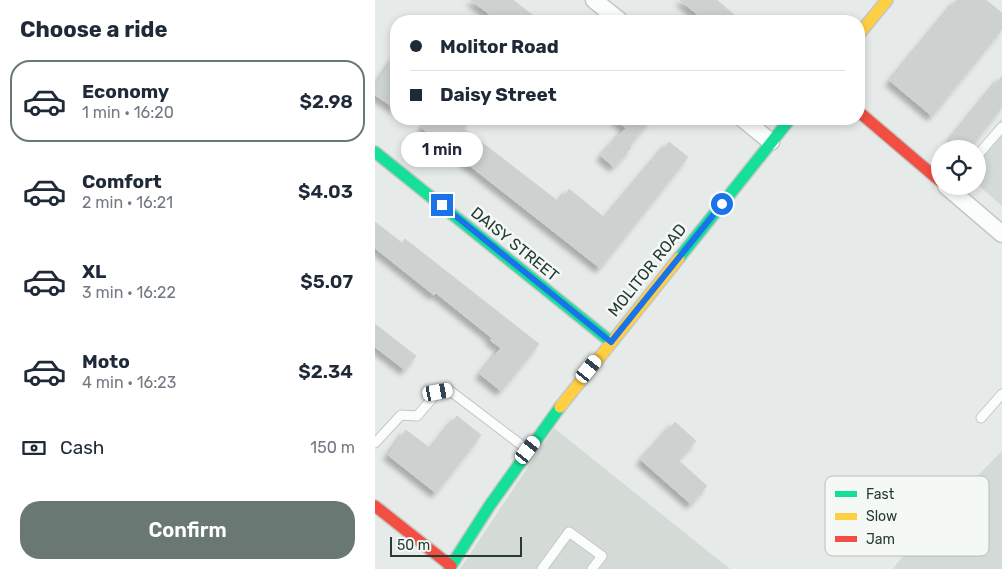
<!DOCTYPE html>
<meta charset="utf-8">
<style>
:root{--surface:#fff;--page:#f6f6f7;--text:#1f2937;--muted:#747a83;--line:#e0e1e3;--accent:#697872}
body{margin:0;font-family:Rubik,sans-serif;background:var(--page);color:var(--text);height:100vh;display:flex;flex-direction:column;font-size:19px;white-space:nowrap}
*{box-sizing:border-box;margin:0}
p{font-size:16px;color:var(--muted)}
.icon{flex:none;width:28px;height:28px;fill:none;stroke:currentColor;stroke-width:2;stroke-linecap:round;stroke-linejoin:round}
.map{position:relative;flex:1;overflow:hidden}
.drawer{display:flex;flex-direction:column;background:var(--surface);width:375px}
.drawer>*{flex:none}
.top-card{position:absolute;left:15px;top:15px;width:475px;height:110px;border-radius:20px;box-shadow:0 2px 8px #0003;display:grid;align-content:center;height:110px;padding:0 20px;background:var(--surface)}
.buttons{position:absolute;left:556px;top:140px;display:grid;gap:10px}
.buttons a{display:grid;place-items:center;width:55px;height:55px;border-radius:50%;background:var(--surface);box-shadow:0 2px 8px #0003;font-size:25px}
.scale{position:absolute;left:15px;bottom:12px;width:132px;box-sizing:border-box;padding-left:5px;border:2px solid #263b33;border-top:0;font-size:14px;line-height:18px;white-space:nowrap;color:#263b33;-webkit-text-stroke:4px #f4f9f6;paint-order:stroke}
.end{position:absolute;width:22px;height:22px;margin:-11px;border:6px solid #1a73e8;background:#fff;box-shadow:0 0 0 2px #fff}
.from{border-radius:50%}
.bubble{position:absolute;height:35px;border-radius:18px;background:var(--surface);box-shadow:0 2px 8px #0003;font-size:16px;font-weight:600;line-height:35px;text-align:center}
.car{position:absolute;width:15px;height:30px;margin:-15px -8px;border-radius:6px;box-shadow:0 0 4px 1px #0007;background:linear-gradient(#fff 24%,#345 0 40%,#fff 0 76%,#345 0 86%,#fff 0)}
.top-card b{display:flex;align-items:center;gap:18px;height:48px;font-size:19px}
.top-card b+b{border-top:1px solid var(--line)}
.top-card i{width:12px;height:12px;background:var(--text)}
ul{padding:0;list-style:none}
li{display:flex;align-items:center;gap:15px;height:82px;margin:0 10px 8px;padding:0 10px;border:2px solid transparent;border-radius:20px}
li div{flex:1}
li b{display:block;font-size:19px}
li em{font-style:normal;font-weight:600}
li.selected{border-color:var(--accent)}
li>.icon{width:45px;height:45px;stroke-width:1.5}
h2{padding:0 20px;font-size:22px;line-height:60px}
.pay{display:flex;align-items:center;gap:12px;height:55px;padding:0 20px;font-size:19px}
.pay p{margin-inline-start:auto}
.button{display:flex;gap:10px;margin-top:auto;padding:10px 20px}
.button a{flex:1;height:58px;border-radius:20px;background:var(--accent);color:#fff;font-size:20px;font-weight:600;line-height:58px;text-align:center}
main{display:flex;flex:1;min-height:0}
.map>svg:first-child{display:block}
</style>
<main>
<section class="drawer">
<h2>Choose a ride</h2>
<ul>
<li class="selected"><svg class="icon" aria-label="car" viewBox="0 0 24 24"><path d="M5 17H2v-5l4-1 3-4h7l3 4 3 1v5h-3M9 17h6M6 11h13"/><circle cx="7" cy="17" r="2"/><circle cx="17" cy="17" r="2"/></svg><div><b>Economy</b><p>1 min · 16:20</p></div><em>$2.98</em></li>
<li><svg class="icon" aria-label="car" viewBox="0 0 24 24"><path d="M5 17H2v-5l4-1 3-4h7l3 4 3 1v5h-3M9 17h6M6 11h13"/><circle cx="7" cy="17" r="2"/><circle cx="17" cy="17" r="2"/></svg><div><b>Comfort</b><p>2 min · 16:21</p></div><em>$4.03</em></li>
<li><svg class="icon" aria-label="car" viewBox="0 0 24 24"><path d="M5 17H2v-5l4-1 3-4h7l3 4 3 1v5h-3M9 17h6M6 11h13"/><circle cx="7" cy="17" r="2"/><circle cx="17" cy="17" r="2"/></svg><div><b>XL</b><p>3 min · 16:22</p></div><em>$5.07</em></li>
<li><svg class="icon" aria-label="car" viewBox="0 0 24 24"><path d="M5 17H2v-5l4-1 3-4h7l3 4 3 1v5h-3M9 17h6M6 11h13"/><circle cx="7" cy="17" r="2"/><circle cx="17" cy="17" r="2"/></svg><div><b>Moto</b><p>4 min · 16:23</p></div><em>$2.34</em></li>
</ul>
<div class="pay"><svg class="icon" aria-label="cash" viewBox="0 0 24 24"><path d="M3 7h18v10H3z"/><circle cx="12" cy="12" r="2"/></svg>Cash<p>150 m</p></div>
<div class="button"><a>Confirm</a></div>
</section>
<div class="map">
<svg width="627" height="569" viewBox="0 0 627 569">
<defs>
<filter id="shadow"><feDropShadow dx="-4.5" dy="4.5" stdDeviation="2.5" flood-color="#0004"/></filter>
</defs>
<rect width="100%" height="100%" fill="#e6eae8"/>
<!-- built -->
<g fill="#d4dbd7">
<path d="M627,118V206L603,185L602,149Z"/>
<path d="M179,428L355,569H85Z"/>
<path d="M627,451V569H518L540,540Z"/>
</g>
<!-- building -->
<g fill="#cdd1cf" stroke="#cfd3d1" filter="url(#shadow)">
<path d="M96,0H138L165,21H123Z"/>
<path d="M305,0H342L366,21H330Z"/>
<path d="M582,0H611L627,13V29L557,116L515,81Z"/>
<path d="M21,55V109L0,95V86Z"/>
<path d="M627,76V107L594,149H586L575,140Z"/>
<path d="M54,119H96L88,128L184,202L194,189L230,218L294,142L313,157L225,268L47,128Z"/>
<path d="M240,119H276L254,146L256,148L239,167L226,156L251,128Z"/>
<path d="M0,222L27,243L30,239L164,344L126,391L105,374L126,348L115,340L117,338L61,293L59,295L0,248Z"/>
<path d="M0,324L41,356L30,370L0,347Z"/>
<path d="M82,416L106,435L61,493L13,455L31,430L56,449Z"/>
<path d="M300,422L321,441L303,460L332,486L316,504L266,460Z"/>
</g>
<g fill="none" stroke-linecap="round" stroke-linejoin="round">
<defs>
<g id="lane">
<path d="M602,156L627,127"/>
<path d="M606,418L627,394"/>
<path d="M0,443L26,415L42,416L63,392L74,390L153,450"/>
<path d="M167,569L194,532L227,556L217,569"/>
</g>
<g id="street">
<path d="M219,0L245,21"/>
<path d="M368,119L396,142"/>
<path d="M571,186L627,234"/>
</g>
<g id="fast">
<path d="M0,152L236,342"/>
<path d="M304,258L415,119"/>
<path d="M74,569L115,505L185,407"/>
</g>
<g id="slow">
<path d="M484,34L512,0"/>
<path d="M185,407L304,258"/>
</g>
<g id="jam">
<path d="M484,112L565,181"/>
<path d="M0,506L76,566"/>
</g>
</defs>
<!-- lane casing -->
<use href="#lane" stroke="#c3c7c5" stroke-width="11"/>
<!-- street casing -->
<use href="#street" stroke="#c3c7c5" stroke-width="19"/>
<!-- fast casing -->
<use href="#fast" stroke="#c2c7c5" stroke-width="14"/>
<!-- slow casing -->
<use href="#slow" stroke="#c2c7c5" stroke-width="14"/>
<!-- jam casing -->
<use href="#jam" stroke="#c2c7c5" stroke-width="14"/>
<!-- lane -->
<use href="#lane" stroke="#fbfcfc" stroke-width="9"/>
<!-- street -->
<use href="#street" stroke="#fbfcfc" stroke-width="16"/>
<!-- fast -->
<use href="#fast" stroke="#16e098" stroke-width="11"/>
<!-- slow -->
<use href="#slow" stroke="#ffcf43" stroke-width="11"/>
<!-- jam -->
<use href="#jam" stroke="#f24e42" stroke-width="11"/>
</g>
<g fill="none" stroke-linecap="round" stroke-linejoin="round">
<!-- route -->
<path stroke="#1a73e8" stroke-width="6" d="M67,205L236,342L347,204"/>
</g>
<g text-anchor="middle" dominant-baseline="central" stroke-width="5" stroke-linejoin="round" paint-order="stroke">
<!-- street labels -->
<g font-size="16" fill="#263b33" stroke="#f4f9f6">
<text transform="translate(140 244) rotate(39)">DAISY STREET</text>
<text transform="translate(272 270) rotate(-51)">MOLITOR ROAD</text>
</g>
</g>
<!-- legend -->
<rect x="450" y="476" width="164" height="80" rx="8" fill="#f4f9f6" stroke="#b6c0bc" stroke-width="1"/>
<rect x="460" y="491" width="22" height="6" fill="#16e098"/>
<rect x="460" y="513" width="22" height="7" fill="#ffcf43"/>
<rect x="460" y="536" width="22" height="6" fill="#f24e42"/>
<g font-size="14" fill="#263b33">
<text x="491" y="499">Fast</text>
<text x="491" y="521">Slow</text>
<text x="491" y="544">Jam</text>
</g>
</svg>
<div class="buttons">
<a><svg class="icon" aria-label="locate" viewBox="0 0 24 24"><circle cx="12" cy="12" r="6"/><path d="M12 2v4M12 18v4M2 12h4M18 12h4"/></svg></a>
</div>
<div class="scale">50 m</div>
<i class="end from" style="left:347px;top:204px"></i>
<i class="end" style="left:67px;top:205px"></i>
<div class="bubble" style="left:26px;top:132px;width:82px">1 min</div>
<i class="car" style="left:214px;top:369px;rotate:39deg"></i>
<i class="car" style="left:63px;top:392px;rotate:80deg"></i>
<i class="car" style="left:153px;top:450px;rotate:37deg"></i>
<div class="top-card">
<b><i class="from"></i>Molitor Road</b>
<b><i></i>Daisy Street</b>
</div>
</div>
</main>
